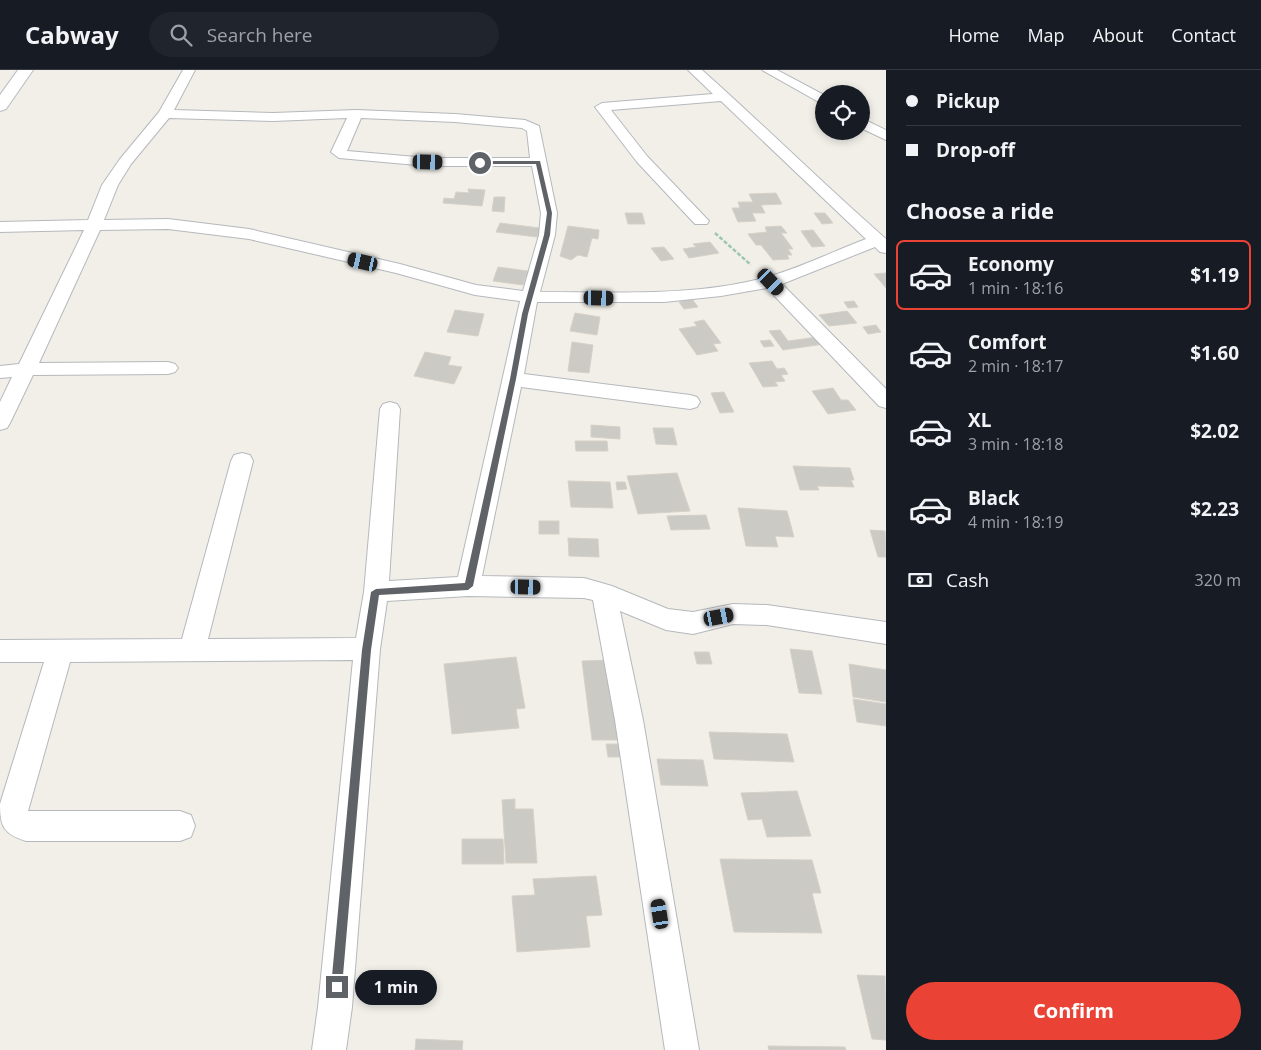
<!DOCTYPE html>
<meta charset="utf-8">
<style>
:root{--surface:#171b24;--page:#20242c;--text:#f1f3f6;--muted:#9ea1a6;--line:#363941;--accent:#ea4335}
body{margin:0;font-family:"Open Sans",sans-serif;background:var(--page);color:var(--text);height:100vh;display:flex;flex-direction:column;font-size:19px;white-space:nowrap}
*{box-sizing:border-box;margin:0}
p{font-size:16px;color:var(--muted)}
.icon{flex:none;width:28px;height:28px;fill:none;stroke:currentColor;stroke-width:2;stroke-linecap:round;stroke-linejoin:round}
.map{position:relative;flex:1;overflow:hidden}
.sheet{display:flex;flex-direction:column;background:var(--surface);width:375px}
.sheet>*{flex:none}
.hud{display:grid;align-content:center;height:110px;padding:0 20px;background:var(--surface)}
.buttons{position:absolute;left:815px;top:15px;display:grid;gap:10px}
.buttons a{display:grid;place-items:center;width:55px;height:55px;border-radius:50%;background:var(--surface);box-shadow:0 2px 8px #0003;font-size:25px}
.end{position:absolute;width:22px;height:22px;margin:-11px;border:6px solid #5f6368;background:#fff;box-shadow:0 0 0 2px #fff}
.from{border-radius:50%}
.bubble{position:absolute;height:35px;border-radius:18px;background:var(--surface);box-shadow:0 2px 8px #0003;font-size:16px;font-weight:700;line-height:35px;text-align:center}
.car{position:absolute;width:15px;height:30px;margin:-15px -8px;border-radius:6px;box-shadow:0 0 4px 1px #0007;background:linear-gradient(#222 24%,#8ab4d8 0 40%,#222 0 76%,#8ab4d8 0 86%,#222 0)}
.hud b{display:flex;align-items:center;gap:18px;height:48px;font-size:19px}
.hud b+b{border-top:1px solid var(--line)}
.hud i{width:12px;height:12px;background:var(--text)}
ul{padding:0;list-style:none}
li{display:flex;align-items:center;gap:15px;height:70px;margin:0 10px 8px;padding:0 10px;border:2px solid transparent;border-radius:8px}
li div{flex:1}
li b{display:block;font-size:19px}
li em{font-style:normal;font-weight:700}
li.current{border-color:var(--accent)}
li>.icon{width:45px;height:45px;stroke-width:1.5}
h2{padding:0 20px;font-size:22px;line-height:60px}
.pay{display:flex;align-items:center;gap:12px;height:55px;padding:0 20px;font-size:19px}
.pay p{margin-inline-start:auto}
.primary-button{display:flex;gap:10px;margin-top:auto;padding:10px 20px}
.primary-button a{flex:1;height:58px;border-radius:30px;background:var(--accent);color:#fff;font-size:20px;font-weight:700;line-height:58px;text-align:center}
header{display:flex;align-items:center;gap:30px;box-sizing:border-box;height:70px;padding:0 25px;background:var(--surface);border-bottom:1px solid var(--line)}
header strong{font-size:24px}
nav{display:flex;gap:28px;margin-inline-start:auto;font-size:18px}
.search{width:350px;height:45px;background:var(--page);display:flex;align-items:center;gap:12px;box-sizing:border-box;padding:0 18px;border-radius:28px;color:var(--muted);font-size:19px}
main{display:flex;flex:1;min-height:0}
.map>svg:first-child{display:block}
</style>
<header>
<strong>Cabway</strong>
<div class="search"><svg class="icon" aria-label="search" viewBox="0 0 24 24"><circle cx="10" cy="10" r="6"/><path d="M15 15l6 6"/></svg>Search here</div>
<nav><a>Home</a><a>Map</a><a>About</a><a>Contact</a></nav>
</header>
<main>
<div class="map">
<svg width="886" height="980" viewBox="0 0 886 980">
<rect width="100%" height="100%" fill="#f1efe8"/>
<!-- building -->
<g fill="#cccac5" stroke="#d6d1c6">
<path d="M468,119L485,120L482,136L443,133L444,128L454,129L456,122L469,123Z"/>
<path d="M776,123L782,134L761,135L765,143H752L756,151L738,152L732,138H740L738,132H753L749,124Z"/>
<path d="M494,127H505L504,142L492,141Z"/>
<path d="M625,143H642L645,154H628Z"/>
<path d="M814,143H825L833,153L822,154Z"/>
<path d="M500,153L540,158L537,167L496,162Z"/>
<path d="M568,156L599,160L598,169L592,168L587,187L578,185L571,190L560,186Z"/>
<path d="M781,156L787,163H781L793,179H788L792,185H787L789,189L773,190L761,175H756L748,164L767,162L765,157Z"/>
<path d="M813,160L825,176L812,177L801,161Z"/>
<path d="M710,172L719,183L689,188L683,179L696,177L693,174Z"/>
<path d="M664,177L674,189L661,191L651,178Z"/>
<path d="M498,197L528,201L523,215L493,211Z"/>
<path d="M886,203V218L874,204Z"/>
<path d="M692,229L698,237L684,239L679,232Z"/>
<path d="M854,231L858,237L848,238L844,232Z"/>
<path d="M455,240L484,244L478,266L447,262Z"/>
<path d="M847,241L857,253L829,256L819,245Z"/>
<path d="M575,243L600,247L597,265L570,261Z"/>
<path d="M704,250L721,273L713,274L718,281L697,285L679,259L697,256L694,252Z"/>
<path d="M876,255L881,262L868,264L863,257Z"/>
<path d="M780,260L788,271L818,267L824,274L783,280L769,261Z"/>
<path d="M770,270L774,276L764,277L760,271Z"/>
<path d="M572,272L593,275L589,303L568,301Z"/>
<path d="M425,282L451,287L448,295L462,297L454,314L414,306Z"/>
<path d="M772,291L777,299L784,298L788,304L781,305L785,311L775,312L778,316L763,317L749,293Z"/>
<path d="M833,318L841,330H848L856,340L828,344L812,321Z"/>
<path d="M724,322L734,342L720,343L711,323Z"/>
<path d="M591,355L620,357V369L591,367Z"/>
<path d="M653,358H673L677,375L656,374Z"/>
<path d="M575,371H607L608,381H576Z"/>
<path d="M793,396L850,398L854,410H851L854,417L817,416L819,420H800Z"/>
<path d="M677,403L690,441L638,444L627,406Z"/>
<path d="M568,411L610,412L613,438L571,437Z"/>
<path d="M616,412H625L627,419L617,420Z"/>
<path d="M738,438L787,441L794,467L775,466L778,477L746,476Z"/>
<path d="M706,445L710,459L671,460L667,446Z"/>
<rect x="539" y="451" width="20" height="13"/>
<path d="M870,460L885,461L886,487H878Z"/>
<path d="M568,468L598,469L599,487L569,486Z"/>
<path d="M790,579L812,581L822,624L799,623Z"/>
<path d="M694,582H709L712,594H697Z"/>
<path d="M516,587L525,638L516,639L519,658L452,664L444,594Z"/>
<path d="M610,590L623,670H592L582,591Z"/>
<path d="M849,594L886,600V632L853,627Z"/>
<path d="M853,629L886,634V656L857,652Z"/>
<path d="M709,662L787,664L794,692L714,689Z"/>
<path d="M606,674H625L627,687H608Z"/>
<path d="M657,689L703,690L708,716L661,715Z"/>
<path d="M797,721L811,766L767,767L762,749L748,750L741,723Z"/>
<path d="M515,729V739H533L537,793H506L502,730Z"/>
<path d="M462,769H503L504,794H462Z"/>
<path d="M720,789L812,790L821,823H812L822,863L734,862Z"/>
<path d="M596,806L602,845L586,846L590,877L517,882L512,826L535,825L533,809Z"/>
<path d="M857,905L885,906L886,970L872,969Z"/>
<path d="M416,969L463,971L462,980H415Z"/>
<path d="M768,976L845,977L846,980H769Z"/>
</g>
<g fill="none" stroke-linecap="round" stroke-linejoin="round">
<defs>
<g id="street">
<path d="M183,0H195L174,40L273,43L356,40L455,44L525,50L539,56L557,143L555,165L540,222C612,222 698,227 767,207C800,198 834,181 866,169L721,31L611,40L647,86L709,151L707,154H695L637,92L595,37L602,33L713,24L688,0H702C764,55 823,114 886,169V183L880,182L875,177L782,214L886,319V338L879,336L767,218L721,226L664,232H537L524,304L690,325L697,327L700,332L697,337L690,339L521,317L482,506L584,508L612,516L668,539L693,542L733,534L767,535L886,552V574L767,555L733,554L693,564L666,560L620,541L643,650L699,980H665L615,650L593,530L584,528L468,526L387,531L380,579L352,937L346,980H312L318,937L353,590L70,592L28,741H180L191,745L195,756L191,767L180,771H26C4,764 0,757 0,734L44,592H0V570L182,569L231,391L234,385L242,383L250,385L253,391L208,569L356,568L364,522L380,339L383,334L390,332L397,334L400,339L389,511L458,507L520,231L475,225L396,203L249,169L168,159L100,160L39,293L168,292L175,294L178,298L175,302L168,304L33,305L10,353L7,358L0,360V332L12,307L0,308V296L19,294L84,160L0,162V152L88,150L102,115L120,89L159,42ZM169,48L273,51L347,48L331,82L339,88L428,96H532L541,143L539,165L523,221L476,215L400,194L249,159L168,149L104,150L118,115L131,94ZM361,48L455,52L522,58L527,61L530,88H428L347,81Z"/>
<path d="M762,0H777L824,25V35Z"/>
<path d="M861,48L886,60V70L861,58Z"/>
</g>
<path id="secondary" d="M18,0H33L6,39L0,41V25Z"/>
</defs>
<!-- street casing -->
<use href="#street" stroke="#b5b8bc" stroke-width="2"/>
<!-- secondary casing -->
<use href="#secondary" stroke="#b6babf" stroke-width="2"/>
<!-- path -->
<path stroke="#9cc7a9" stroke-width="2.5" stroke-dasharray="4 2" stroke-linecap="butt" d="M715,163L751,195"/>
<!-- street -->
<use href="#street" fill="#fff" fill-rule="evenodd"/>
<!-- secondary -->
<use href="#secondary" fill="#fff" fill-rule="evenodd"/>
</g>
<!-- route -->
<path fill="#5f6368" d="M480,91H540L552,143L550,165L528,244L516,309L473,516L468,520L379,525L371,580L342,917L341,921L337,923L333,921L331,917L362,580L371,522L376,519L465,513L510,309L522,244L544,165L547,143L536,94H479Z"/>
</svg>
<div class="buttons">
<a><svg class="icon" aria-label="locate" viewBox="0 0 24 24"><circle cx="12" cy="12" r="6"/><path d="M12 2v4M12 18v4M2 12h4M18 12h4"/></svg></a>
</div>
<i class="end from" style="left:480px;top:93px"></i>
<i class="end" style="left:337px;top:917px"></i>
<div class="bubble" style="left:355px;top:900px;width:82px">1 min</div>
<i class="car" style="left:428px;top:92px;rotate:91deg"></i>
<i class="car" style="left:363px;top:192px;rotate:283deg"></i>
<i class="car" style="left:771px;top:212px;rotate:136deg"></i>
<i class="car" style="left:599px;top:228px;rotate:91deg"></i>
<i class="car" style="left:526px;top:517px;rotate:91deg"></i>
<i class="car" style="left:719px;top:547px;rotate:79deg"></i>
<i class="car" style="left:660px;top:844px;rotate:351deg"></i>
</div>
<section class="sheet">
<div class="hud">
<b><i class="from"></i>Pickup</b>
<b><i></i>Drop-off</b>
</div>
<h2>Choose a ride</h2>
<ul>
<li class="current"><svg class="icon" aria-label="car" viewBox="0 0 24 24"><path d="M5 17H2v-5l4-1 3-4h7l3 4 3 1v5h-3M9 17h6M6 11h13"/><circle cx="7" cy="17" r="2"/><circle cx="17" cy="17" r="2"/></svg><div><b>Economy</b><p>1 min · 18:16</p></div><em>$1.19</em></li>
<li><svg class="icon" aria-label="car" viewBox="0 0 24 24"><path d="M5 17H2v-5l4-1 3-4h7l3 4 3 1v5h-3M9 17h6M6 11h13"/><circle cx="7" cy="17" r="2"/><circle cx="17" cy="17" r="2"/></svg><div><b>Comfort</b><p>2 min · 18:17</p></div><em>$1.60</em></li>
<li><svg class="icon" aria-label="car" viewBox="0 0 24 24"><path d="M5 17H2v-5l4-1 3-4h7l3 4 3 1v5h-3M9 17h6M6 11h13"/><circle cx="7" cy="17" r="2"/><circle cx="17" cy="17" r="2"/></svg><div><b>XL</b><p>3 min · 18:18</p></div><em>$2.02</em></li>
<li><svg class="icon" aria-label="car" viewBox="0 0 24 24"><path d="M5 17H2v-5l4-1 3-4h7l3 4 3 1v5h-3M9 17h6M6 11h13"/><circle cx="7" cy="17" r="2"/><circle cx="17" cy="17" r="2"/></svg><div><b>Black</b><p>4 min · 18:19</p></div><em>$2.23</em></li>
</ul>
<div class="pay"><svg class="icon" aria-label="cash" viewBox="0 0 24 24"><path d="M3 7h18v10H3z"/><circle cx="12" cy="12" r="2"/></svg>Cash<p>320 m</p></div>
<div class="primary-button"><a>Confirm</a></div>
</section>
</main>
